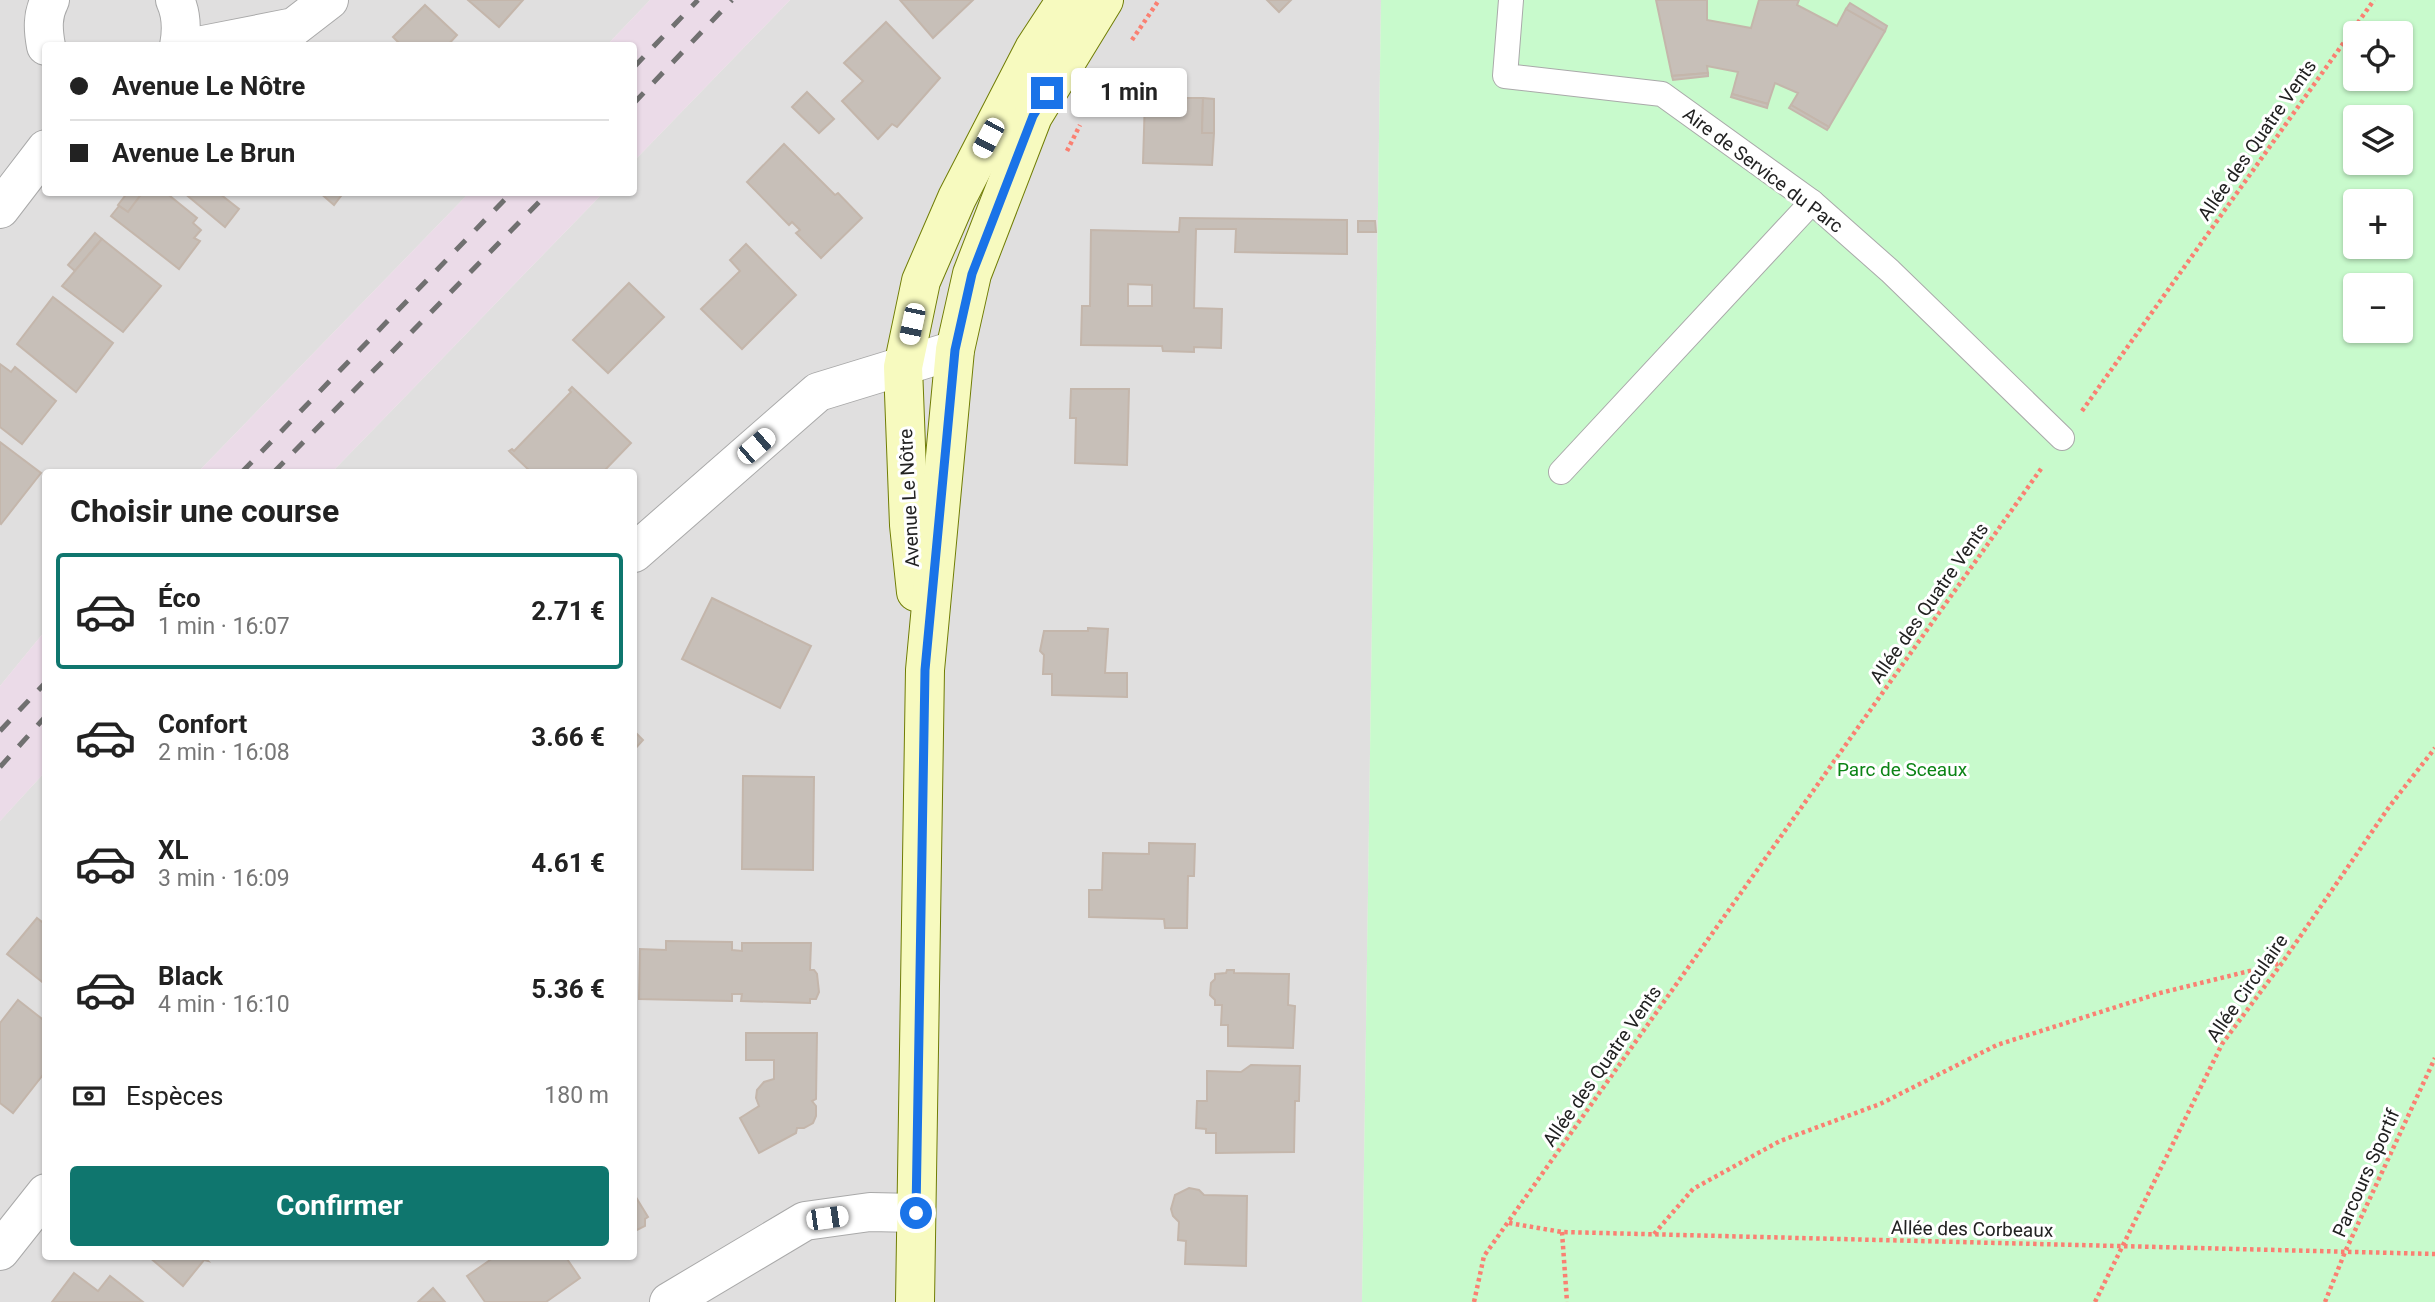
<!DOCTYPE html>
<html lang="fr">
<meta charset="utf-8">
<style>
:root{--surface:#fff;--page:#f6f6f6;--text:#222;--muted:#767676;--line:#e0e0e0;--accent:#0f766e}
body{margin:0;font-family:Roboto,sans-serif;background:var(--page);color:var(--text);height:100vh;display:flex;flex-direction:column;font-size:26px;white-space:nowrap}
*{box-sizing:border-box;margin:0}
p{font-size:23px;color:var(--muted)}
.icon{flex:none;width:38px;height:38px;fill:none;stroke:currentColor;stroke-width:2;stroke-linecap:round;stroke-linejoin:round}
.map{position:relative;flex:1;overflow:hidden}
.panel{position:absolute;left:42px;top:469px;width:595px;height:791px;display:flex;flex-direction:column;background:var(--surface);border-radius:7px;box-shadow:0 2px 5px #0004}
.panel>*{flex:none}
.banner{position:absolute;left:42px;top:42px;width:595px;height:154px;border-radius:7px;box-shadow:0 2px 5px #0004;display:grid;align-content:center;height:154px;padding:0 28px;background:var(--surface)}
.buttons{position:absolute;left:2343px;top:21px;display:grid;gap:14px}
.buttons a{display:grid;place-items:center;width:70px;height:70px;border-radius:7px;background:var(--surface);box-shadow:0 2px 5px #0004;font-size:35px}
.end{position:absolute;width:32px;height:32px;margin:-16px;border:9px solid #1a73e8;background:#fff;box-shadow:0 0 0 4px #fff}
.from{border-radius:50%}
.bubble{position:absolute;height:49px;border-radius:7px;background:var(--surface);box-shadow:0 2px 5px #0004;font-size:23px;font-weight:700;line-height:49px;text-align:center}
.car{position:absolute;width:21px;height:42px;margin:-21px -10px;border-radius:9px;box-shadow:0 0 5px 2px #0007;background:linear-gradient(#fff 24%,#345 0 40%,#fff 0 76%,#345 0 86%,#fff 0)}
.banner b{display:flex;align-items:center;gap:24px;height:66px;font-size:26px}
.banner b+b{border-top:2px solid var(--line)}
.banner i{width:18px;height:18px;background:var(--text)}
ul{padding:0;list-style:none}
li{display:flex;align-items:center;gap:21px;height:116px;margin:0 14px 10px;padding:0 14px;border:4px solid transparent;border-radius:7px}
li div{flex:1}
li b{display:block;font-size:26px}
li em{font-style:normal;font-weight:700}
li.on{border-color:var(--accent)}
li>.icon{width:63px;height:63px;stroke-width:1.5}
h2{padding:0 28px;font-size:32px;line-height:84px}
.pay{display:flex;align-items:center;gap:18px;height:77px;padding:0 28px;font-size:26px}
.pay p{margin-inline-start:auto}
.cta{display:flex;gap:14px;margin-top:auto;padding:14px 28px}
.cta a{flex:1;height:80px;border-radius:7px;background:var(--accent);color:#fff;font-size:28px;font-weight:700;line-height:80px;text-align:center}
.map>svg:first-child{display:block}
</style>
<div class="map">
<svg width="2435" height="1302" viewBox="0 0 2435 1302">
<rect width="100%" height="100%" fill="#f2efe9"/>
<!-- residential -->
<g fill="#e0dfdf">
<path d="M0,0H650L607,45L46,46V192L469,193L198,472H46L45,631L0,686Z"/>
<path d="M790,0H1381L1362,1302H0V821L45,772L46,1256H634V472H332L603,193L634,192V161Z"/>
</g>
<!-- industrial -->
<g fill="#ebdbe8">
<path d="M650,0H790L634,161V46L607,45Z"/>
<path d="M469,193H603L332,472H198Z"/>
<path d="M45,631V772L0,821V686Z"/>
</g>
<!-- park -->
<path fill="#c8facc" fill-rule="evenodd" d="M1381,0H2435V1302H1362ZM2356,33H2401V79H2356ZM2356,117H2401V163H2356ZM2356,201H2401V247H2356ZM2356,285H2401V331H2356Z"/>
<!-- building -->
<g fill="#c7bfb8" stroke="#c4b6ab" stroke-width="2" fill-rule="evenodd">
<path d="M468,0H523L499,27Z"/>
<path d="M900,0H973L933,38Z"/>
<path d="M1267,0H1291L1279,12Z"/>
<path d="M1656,0H1707V20L1751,28L1759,0H1799L1797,5L1837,26L1846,9L1885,31L1829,127L1791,105L1798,93L1775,83L1768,104L1732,94L1738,72L1707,66L1708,73L1672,76Z"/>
<path d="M1850,3L1887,26L1885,31L1846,9Z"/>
<path d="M425,5L457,35L447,46H402L393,37Z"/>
<path d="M886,22L940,78L897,127L892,124L878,139L842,101L863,81L844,63Z"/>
<path d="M1708,73V76L1673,80L1672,76Z"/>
<path d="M807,92L834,119L819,133L792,107Z"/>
<path d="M1732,94L1768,104L1767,108L1731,97Z"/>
<path d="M1145,98H1203L1202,133H1214L1212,165L1143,163Z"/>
<path d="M1203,98L1214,99V133H1202Z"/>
<path d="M1791,105L1829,127L1827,130L1789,108Z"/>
<path d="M784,144L835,195L838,193L862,218L821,258L796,233L800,230L792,222L789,225L747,182Z"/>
<path d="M128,192H143L128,212L118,205Z"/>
<path d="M143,192H165L197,218L193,223L201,230L194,238L200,241L179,269L111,216L119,206L128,212Z"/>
<path d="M183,192H221L220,194L239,209L225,227Z"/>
<path d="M319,192H344L334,205Z"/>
<path d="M1180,218L1347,220V254L1235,252L1236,229H1196L1194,308L1222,309L1221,348L1194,347V352L1163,351L1162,346L1081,345L1082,306H1090L1091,230L1179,232ZM1128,284L1152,285V306H1128Z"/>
<path d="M1358,221H1375L1376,232H1358Z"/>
<path d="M95,233L102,239L75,271L68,265Z"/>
<path d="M102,239L161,286L123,332L62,286Z"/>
<path d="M746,244L796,295L742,349L701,309L740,271L730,260Z"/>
<path d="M629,283L664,317L608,373L573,340Z"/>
<path d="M53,297L113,343L76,392L17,344Z"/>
<path d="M0,364L11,372L15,367L56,401L22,444L0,427Z"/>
<path d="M572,387L631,443L604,471L605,472H531L509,451L512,449L514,451L571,392L569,390Z"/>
<path d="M1071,389H1129L1127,465L1075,463L1076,418H1070Z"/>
<path d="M0,442L41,473L1,524L0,523Z"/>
<path d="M712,598L811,646L780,708L682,659Z"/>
<path d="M1088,628L1108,629L1105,673H1127V697L1052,695V674H1043L1044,655L1040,651L1044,631H1088Z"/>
<path d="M634,731L643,740L634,750Z"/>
<path d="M743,776L814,777L813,870L742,869Z"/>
<path d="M1149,843L1195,844L1194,876H1188L1187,928H1165L1164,919L1089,917V890H1102L1103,853L1149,854Z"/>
<path d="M37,918L46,925V985L7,954Z"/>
<path d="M666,941L732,942V950L742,951V943H811L810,970H814L817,974L819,992L816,999H810V1003L741,1001L742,994H732V1001L639,999L640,949L666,950Z"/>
<path d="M1227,970H1234V973L1289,974L1288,1005L1295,1006L1293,1048L1228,1046V1025H1221L1222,1005H1215V1000L1210,995L1211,983L1215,979V974L1226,973Z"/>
<path d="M18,1000L46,1022V1071L13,1113L0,1103V1023Z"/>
<path d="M746,1033H817L816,1099L812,1101L816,1106V1116L813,1123L804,1128H797L796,1133L759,1153L740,1118L759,1106L756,1098L757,1090L764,1082L774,1079V1060H746Z"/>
<path d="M1251,1065L1300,1066L1299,1101H1295L1294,1152L1216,1153V1133H1206V1129L1196,1128L1197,1101H1207V1071L1241,1072Z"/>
<path d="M1189,1188L1199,1190L1204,1195L1247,1196L1246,1266L1185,1264L1186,1241L1178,1240L1179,1222L1173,1216L1171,1209L1175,1195Z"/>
<path d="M634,1194L648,1217L645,1219V1226L635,1231H634Z"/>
<path d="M148,1256H207L205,1258L208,1261L204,1260L183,1286Z"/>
<path d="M496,1256H565L580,1278L546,1302H485L467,1276Z"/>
<path d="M74,1273L98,1291L110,1276L143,1302H52Z"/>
<path d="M433,1288L445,1302H418Z"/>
</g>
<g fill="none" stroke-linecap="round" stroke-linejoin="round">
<defs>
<g id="lane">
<path d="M1511,0L1505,76L1662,94L1812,202L1890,271L2062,438"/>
<path d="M1561,472L1812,202"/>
</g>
<g id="street">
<path d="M175,0C182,15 182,30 179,46"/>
<path d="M46,46C43,30 42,15 50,0"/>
<path d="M198,46L294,27L329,0"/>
<path d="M0,209L46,149"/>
<path d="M634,553L818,392L955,350"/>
<path d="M0,1251L46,1193"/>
<path d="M669,1302L805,1221L870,1212L916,1213"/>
</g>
<g id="secondary">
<path d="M916,592L909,525L903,367L921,281L957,198L1034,49L1066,0"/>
<path d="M915,1302L925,670L955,350L972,274L1033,116L1104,0"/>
</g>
</defs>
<!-- lane casing -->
<use href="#lane" stroke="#a9a9a9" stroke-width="26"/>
<!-- street casing -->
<use href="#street" stroke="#a9a9a9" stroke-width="40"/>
<!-- secondary casing -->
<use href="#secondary" stroke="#707d05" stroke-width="40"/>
<!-- path -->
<g stroke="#fa8072" stroke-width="4.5" stroke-dasharray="3.5 3.5" stroke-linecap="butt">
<path d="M1132,40L1159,0"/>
<path d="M1067,151L1080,125"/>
<path d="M2082,411L2374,0"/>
<path d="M1509,1223L1562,1232L2435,1254"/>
<path d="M1562,1232L1567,1302"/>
<path d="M1654,1234L1693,1189L1780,1141L1880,1104L1997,1045L2160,993L2282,963"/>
<path d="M1474,1302L1484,1256L2043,466"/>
<path d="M2095,1302L2222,1044L2282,963L2389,807L2435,748"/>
<path d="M2325,1302L2345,1252L2435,1058"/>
</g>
<!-- lane -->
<use href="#lane" stroke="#fff" stroke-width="24"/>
<!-- street -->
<use href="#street" stroke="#fff" stroke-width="38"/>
<!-- secondary -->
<use href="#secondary" stroke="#f7fabf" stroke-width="38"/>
<!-- rail -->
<g stroke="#707070" stroke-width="5" stroke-dasharray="14 14" stroke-linecap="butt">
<path d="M634,67L698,0"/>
<path d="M634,103L732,0"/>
<path d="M242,472L512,192"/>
<path d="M274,472L549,192"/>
<path d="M0,731L46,682"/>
<path d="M0,767L46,716"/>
</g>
</g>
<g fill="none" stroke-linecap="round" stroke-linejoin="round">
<!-- route -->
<path stroke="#1a73e8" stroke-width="9" d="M916,1213L925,670L955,350L972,274L1033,116L1047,93"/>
</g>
<g text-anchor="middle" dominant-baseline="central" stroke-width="6" stroke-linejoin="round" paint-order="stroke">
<!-- street labels -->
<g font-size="19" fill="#222" stroke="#fff">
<text transform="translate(2257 140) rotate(-55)">Allée des Quatre Vents</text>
<text transform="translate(1763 170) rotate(37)">Aire de Service du Parc</text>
<text transform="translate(909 498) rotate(-93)">Avenue Le Nôtre</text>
<text transform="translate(1929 603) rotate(-55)">Allée des Quatre Vents</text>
<text transform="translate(2247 988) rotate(-55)">Allée Circulaire</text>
<text transform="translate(1602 1066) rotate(-55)">Allée des Quatre Vents</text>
<text transform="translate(2366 1173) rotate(-66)">Parcours Sportif</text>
<text transform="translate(1972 1229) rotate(1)">Allée des Corbeaux</text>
</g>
<!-- park labels -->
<g font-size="19" fill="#0c8416" stroke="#fff">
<text x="1902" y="769">Parc de Sceaux</text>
</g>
</g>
</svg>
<div class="buttons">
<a><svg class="icon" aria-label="locate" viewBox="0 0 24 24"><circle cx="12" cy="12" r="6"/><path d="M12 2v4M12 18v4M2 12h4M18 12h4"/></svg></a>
<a><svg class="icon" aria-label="layers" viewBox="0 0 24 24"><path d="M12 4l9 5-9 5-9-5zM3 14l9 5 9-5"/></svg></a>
<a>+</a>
<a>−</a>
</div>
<i class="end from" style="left:916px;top:1213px"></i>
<i class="end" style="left:1047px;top:93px"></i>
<div class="bubble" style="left:1071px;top:68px;width:116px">1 min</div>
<i class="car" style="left:988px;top:138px;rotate:208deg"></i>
<i class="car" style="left:912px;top:324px;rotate:192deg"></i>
<i class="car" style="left:756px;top:446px;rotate:49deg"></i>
<i class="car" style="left:827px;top:1218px;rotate:82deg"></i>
<div class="banner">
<b><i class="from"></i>Avenue Le Nôtre</b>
<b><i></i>Avenue Le Brun</b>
</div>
<section class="panel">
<h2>Choisir une course</h2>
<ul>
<li class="on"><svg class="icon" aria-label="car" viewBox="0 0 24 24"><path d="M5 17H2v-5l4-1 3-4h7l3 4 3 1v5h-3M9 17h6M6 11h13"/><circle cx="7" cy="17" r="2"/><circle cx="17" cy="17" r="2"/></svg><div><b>Éco</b><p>1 min · 16:07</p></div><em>2.71 €</em></li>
<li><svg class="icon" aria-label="car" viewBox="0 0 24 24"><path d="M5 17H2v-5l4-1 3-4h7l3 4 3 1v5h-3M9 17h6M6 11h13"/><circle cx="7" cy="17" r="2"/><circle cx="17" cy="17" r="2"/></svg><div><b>Confort</b><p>2 min · 16:08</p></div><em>3.66 €</em></li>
<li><svg class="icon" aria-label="car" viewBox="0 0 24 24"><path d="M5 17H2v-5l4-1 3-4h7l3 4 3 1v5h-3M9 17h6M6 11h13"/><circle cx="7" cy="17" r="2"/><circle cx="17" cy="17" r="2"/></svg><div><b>XL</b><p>3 min · 16:09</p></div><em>4.61 €</em></li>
<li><svg class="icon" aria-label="car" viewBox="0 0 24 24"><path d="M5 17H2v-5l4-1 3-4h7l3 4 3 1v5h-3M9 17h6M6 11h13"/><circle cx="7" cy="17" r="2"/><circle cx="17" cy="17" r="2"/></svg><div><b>Black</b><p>4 min · 16:10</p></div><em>5.36 €</em></li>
</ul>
<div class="pay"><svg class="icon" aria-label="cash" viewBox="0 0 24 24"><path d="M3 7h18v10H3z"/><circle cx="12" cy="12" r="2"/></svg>Espèces<p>180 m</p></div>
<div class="cta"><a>Confirmer</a></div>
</section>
</div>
